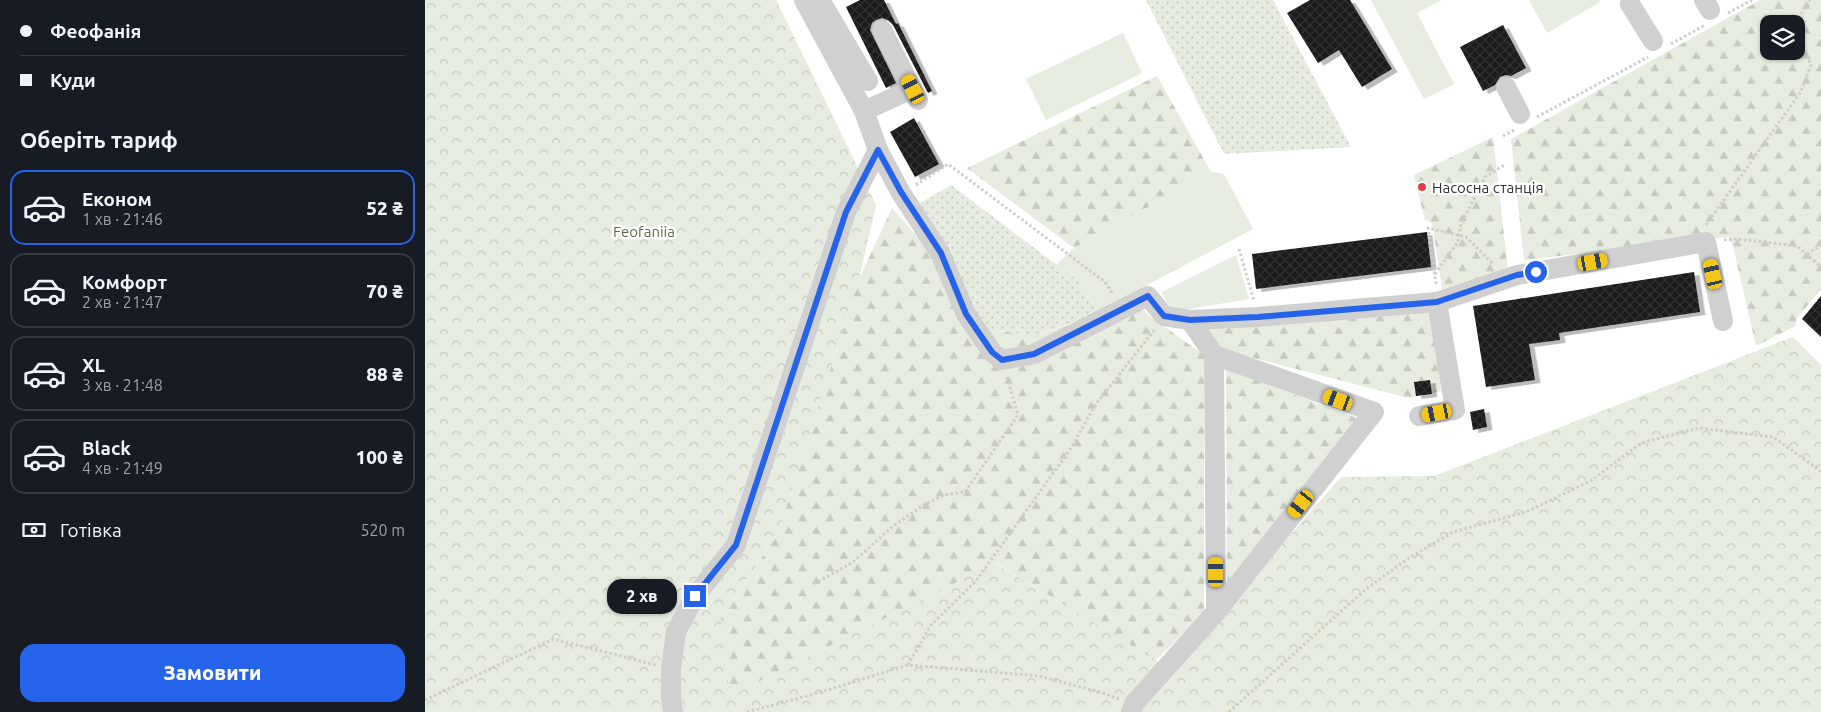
<!DOCTYPE html>
<html lang="uk">
<meta charset="utf-8">
<style>
:root{--surface:#171b24;--page:#20242c;--text:#f1f3f6;--muted:#9ea1a6;--line:#363941;--accent:#2563eb}
body{margin:0;font-family:Ubuntu,sans-serif;background:var(--page);color:var(--text);height:100vh;display:flex;flex-direction:column;font-size:19px;white-space:nowrap}
*{box-sizing:border-box;margin:0}
p{font-size:16px;color:var(--muted)}
.icon{flex:none;width:28px;height:28px;fill:none;stroke:currentColor;stroke-width:2;stroke-linecap:round;stroke-linejoin:round}
.map{position:relative;flex:1;overflow:hidden}
.side{display:flex;flex-direction:column;background:var(--surface);width:425px}
.side>*{flex:none}
.hud{display:grid;align-content:center;height:110px;padding:0 20px;background:var(--surface)}
.fabs{position:absolute;left:1335px;top:15px;display:grid;gap:10px}
.fabs a{display:grid;place-items:center;width:45px;height:45px;border-radius:10px;background:var(--surface);box-shadow:0 1px 4px #0004;font-size:25px}
.end{position:absolute;width:22px;height:22px;margin:-11px;border:6px solid #2563eb;background:#fff;box-shadow:0 0 0 2px #fff}
.from{border-radius:50%}
.bubble{position:absolute;height:35px;border-radius:15px;background:var(--surface);box-shadow:0 1px 4px #0004;font-size:16px;font-weight:800;line-height:35px;text-align:center}
.car{position:absolute;width:15px;height:30px;margin:-15px -8px;border-radius:6px;box-shadow:0 0 4px 1px #0007;background:linear-gradient(#f5c518 24%,#345 0 40%,#f5c518 0 76%,#345 0 86%,#f5c518 0)}
.hud b{display:flex;align-items:center;gap:18px;height:48px;font-size:19px}
.hud b+b{border-top:1px solid var(--line)}
.hud i{width:12px;height:12px;background:var(--text)}
ul{padding:0;list-style:none}
li{display:flex;align-items:center;gap:15px;height:75px;margin:0 10px 8px;padding:0 10px;border:2px solid var(--line);border-radius:15px}
li div{flex:1}
li b{display:block;font-size:19px}
li em{font-style:normal;font-weight:800}
li.current{border-color:var(--accent)}
li>.icon{width:45px;height:45px;stroke-width:1.5}
h2{padding:0 20px;font-size:22px;line-height:60px}
.pay{display:flex;align-items:center;gap:12px;height:55px;padding:0 20px;font-size:19px}
.pay p{margin-inline-start:auto}
.cta{display:flex;gap:10px;margin-top:auto;padding:10px 20px}
.cta a{flex:1;height:58px;border-radius:15px;background:var(--accent);color:#fff;font-size:20px;font-weight:800;line-height:58px;text-align:center}
main{display:flex;flex:1;min-height:0}
.map>svg:first-child{display:block}
</style>
<main>
<section class="side">
<div class="hud">
<b><i class="from"></i>Феофанія</b>
<b><i></i>Куди</b>
</div>
<h2>Оберіть тариф</h2>
<ul>
<li class="current"><svg class="icon" aria-label="car" viewBox="0 0 24 24"><path d="M5 17H2v-5l4-1 3-4h7l3 4 3 1v5h-3M9 17h6M6 11h13"/><circle cx="7" cy="17" r="2"/><circle cx="17" cy="17" r="2"/></svg><div><b>Економ</b><p>1 хв · 21:46</p></div><em>52 ₴</em></li>
<li><svg class="icon" aria-label="car" viewBox="0 0 24 24"><path d="M5 17H2v-5l4-1 3-4h7l3 4 3 1v5h-3M9 17h6M6 11h13"/><circle cx="7" cy="17" r="2"/><circle cx="17" cy="17" r="2"/></svg><div><b>Комфорт</b><p>2 хв · 21:47</p></div><em>70 ₴</em></li>
<li><svg class="icon" aria-label="car" viewBox="0 0 24 24"><path d="M5 17H2v-5l4-1 3-4h7l3 4 3 1v5h-3M9 17h6M6 11h13"/><circle cx="7" cy="17" r="2"/><circle cx="17" cy="17" r="2"/></svg><div><b>XL</b><p>3 хв · 21:48</p></div><em>88 ₴</em></li>
<li><svg class="icon" aria-label="car" viewBox="0 0 24 24"><path d="M5 17H2v-5l4-1 3-4h7l3 4 3 1v5h-3M9 17h6M6 11h13"/><circle cx="7" cy="17" r="2"/><circle cx="17" cy="17" r="2"/></svg><div><b>Black</b><p>4 хв · 21:49</p></div><em>100 ₴</em></li>
</ul>
<div class="pay"><svg class="icon" aria-label="cash" viewBox="0 0 24 24"><path d="M3 7h18v10H3z"/><circle cx="12" cy="12" r="2"/></svg>Готівка<p>520 m</p></div>
<div class="cta"><a>Замовити</a></div>
</section>
<div class="map">
<svg width="1396" height="712" viewBox="0 0 1396 712">
<defs>
<pattern id="forest-firs" width="22" height="20" patternUnits="userSpaceOnUse" patternTransform="scale(1.25)"><rect width="22" height="20" fill="#e6ecdf"/><path d="M5 1l3.5 6h-7zM16 11l3.5 6h-7z" fill="#c6cbc0"/></pattern>
<pattern id="park-crowns" width="20" height="18" patternUnits="userSpaceOnUse" patternTransform="scale(1.25)"><rect width="20" height="18" fill="#e6ecdf"/><path d="M2 6a3 3 0 1 1 6 0M12 15a3 3 0 1 1 6 0" fill="none" stroke="#c6cbc0"/></pattern>
<pattern id="garden-dots" width="8" height="8" patternUnits="userSpaceOnUse" patternTransform="scale(1.25)"><rect width="8" height="8" fill="#e6ecdf"/><path d="M2 2h.1M6 6h.1" fill="none" stroke="#c6cbc0" stroke-width="1.8" stroke-linecap="round"/></pattern>
<pattern id="building-cross-hatch" width="8" height="8" patternUnits="userSpaceOnUse" patternTransform="scale(1.25)"><rect width="8" height="8" fill="#1a1a1a"/><path d="M0 0l8 8M0 8l8-8" fill="none" stroke="#333"/></pattern>
<filter id="shadow"><feDropShadow dx="5.5" dy="3" stdDeviation="0" flood-color="#0004"/></filter>
</defs>
<rect width="100%" height="100%" fill="#fff"/>
<!-- grass -->
<g fill="#e6ecdf">
<path d="M946,0H1017L992,13L1029,84L999,99Z"/>
<path d="M1104,0H1174L1175,2L1122,33Z"/>
<path d="M698,33L717,73L621,120L601,79Z"/>
<path d="M786,172L799,174L828,229L673,311L653,281L631,265L649,248Z"/>
<path d="M811,255L824,299L746,312L737,292Z"/>
</g>
<!-- forest -->
<g fill="url(#forest-firs)" fill-rule="evenodd">
<path d="M1335,0H1396V289L1372,318L1370,326L1331,346L1308,246L1303,237L1099,260L1086,139ZM1344,24H1371V51H1344Z"/>
<path d="M732,76L786,172L649,248L542,168Z"/>
<path d="M1068,137L1083,271L1017,289L1007,223L1000,220L989,175Z"/>
<path d="M467,208L523,271L572,331L613,335L661,319L707,293L723,315L779,355V614L730,661L571,563L305,696L296,618L353,533L434,279Z"/>
<path d="M1006,309L1016,391L984,398L797,350L779,327Z"/>
<path d="M801,369L932,418L802,582Z"/>
</g>
<!-- park -->
<path fill="url(#park-crowns)" d="M0,0H351L451,205L434,279L353,533L296,618L305,696L570,563L747,670L916,477L1009,476L1368,337L1396,365V712H0Z"/>
<!-- garden -->
<g fill="url(#garden-dots)">
<path d="M721,0H848L926,147L799,154Z"/>
<path d="M526,185L653,281L673,311L662,318L612,335L572,331L541,314L490,206Z"/>
</g>
<!-- building -->
<g fill="url(#building-cross-hatch)" filter="url(#shadow)">
<path d="M435,0H459L471,24L473,23L507,91L503,93L468,25L463,20L457,18L451,20L447,23L445,30L471,83L461,88L421,7Z"/>
<path d="M885,0H925L967,69L937,87L914,50L893,63L862,13Z"/>
<path d="M1078,25L1101,68L1086,76L1081,75L1075,77L1070,85L1058,91L1035,47Z"/>
<path d="M489,118L514,164L490,177L465,132Z"/>
<path d="M1002,232L1006,267L831,289L827,254Z"/>
<path d="M1269,272L1275,312L1134,333L1135,340L1104,344L1110,380L1061,387L1048,306Z"/>
<path d="M1396,296V337L1377,319Z"/>
<path d="M1005,380L1007,394L991,396L989,382Z"/>
<path d="M1059,409L1062,427L1048,430L1045,412Z"/>
</g>
<g fill="none" stroke-linecap="round" stroke-linejoin="round">
<!-- path -->
<g stroke="#cdcdcd" stroke-width="3" stroke-dasharray="2.5 2.5" stroke-linecap="butt">
<path d="M1303,13L1327,0"/>
<path d="M1246,44L1280,25"/>
<path d="M1112,117L1223,57"/>
<path d="M1078,136L1089,130"/>
<path d="M491,185L523,164L680,282L688,294"/>
<path d="M1281,225L1375,93L1386,65L1377,41L1376,14L1385,0"/>
<path d="M1299,240L1313,239L1372,246L1396,267"/>
<path d="M814,249L829,301"/>
<path d="M1383,255L1390,248L1396,246"/>
<path d="M1010,274L1033,242L1036,224L1060,177L1081,164"/>
<path d="M1011,284L1003,228L1041,237L1068,264"/>
<path d="M389,584L428,562L467,527L497,506L519,495L540,492L593,415L582,377"/>
<path d="M483,665L506,625L551,581L644,451L671,404L730,329"/>
<path d="M0,700L128,639L231,665"/>
<path d="M322,712L393,693L483,665L614,676L678,693L694,699"/>
<path d="M804,712L941,589L981,560L1028,532L1101,512L1167,480L1216,443L1274,428L1348,437L1396,471"/>
</g>
<!-- minor -->
<g stroke="#d0d0d0" stroke-width="20">
<path d="M379,0L439,111L453,150L476,193L515,253L541,314L567,352L577,360L609,354L723,296L739,316L765,320L789,355L791,612L949,412L789,355"/>
<path d="M395,0L443,81"/>
<path d="M1279,0L1285,10"/>
<path d="M1205,4L1228,41"/>
<path d="M457,30L487,89"/>
<path d="M1081,87L1095,114"/>
<path d="M439,111L487,89L493,100"/>
<path d="M765,320L833,317L1012,302"/>
<path d="M994,416L1030,410L1012,302L1092,275L1281,242L1298,321"/>
<path d="M248,712L246,697V669L251,632L270,596L311,545L421,212L453,150"/>
<path d="M706,712L709,704L715,697L791,612"/>
</g>
</g>
<g fill="none" stroke-linecap="round" stroke-linejoin="round">
<!-- route -->
<path stroke="#2563eb" stroke-width="6" d="M270,596L311,545L421,212L453,150L476,192L516,253L541,314L567,352L577,360L609,354L723,296L739,316L765,320L833,317L1012,302L1092,275L1111,272"/>
</g>
<!-- markers -->
<circle fill="#e63946" stroke="#fff" stroke-width="2" cx="997" cy="187" r="5"/>
<g text-anchor="middle" dominant-baseline="central" stroke-width="5" stroke-linejoin="round" paint-order="stroke">
<!-- poi labels -->
<g font-size="15" fill="#333" stroke="#fff" text-anchor="start">
<text x="1007" y="187">Насосна станція</text>
</g>
<!-- park labels -->
<g font-size="15" fill="#56703f" stroke="#fff">
<text x="219" y="231">Feofaniia</text>
</g>
</g>
</svg>
<div class="fabs">
<a><svg class="icon" aria-label="layers" viewBox="0 0 24 24"><path d="M12 4l9 5-9 5-9-5zM3 14l9 5 9-5"/></svg></a>
</div>
<i class="end from" style="left:1111px;top:272px"></i>
<i class="end" style="left:270px;top:596px"></i>
<div class="bubble" style="left:182px;top:579px;width:70px">2 хв</div>
<i class="car" style="left:488px;top:89px;rotate:333deg"></i>
<i class="car" style="left:1168px;top:262px;rotate:80deg"></i>
<i class="car" style="left:1288px;top:274px;rotate:347deg"></i>
<i class="car" style="left:913px;top:400px;rotate:290deg"></i>
<i class="car" style="left:1012px;top:413px;rotate:259deg"></i>
<i class="car" style="left:876px;top:504px;rotate:218deg"></i>
<i class="car" style="left:791px;top:572px;rotate:0deg"></i>
</div>
</main>
